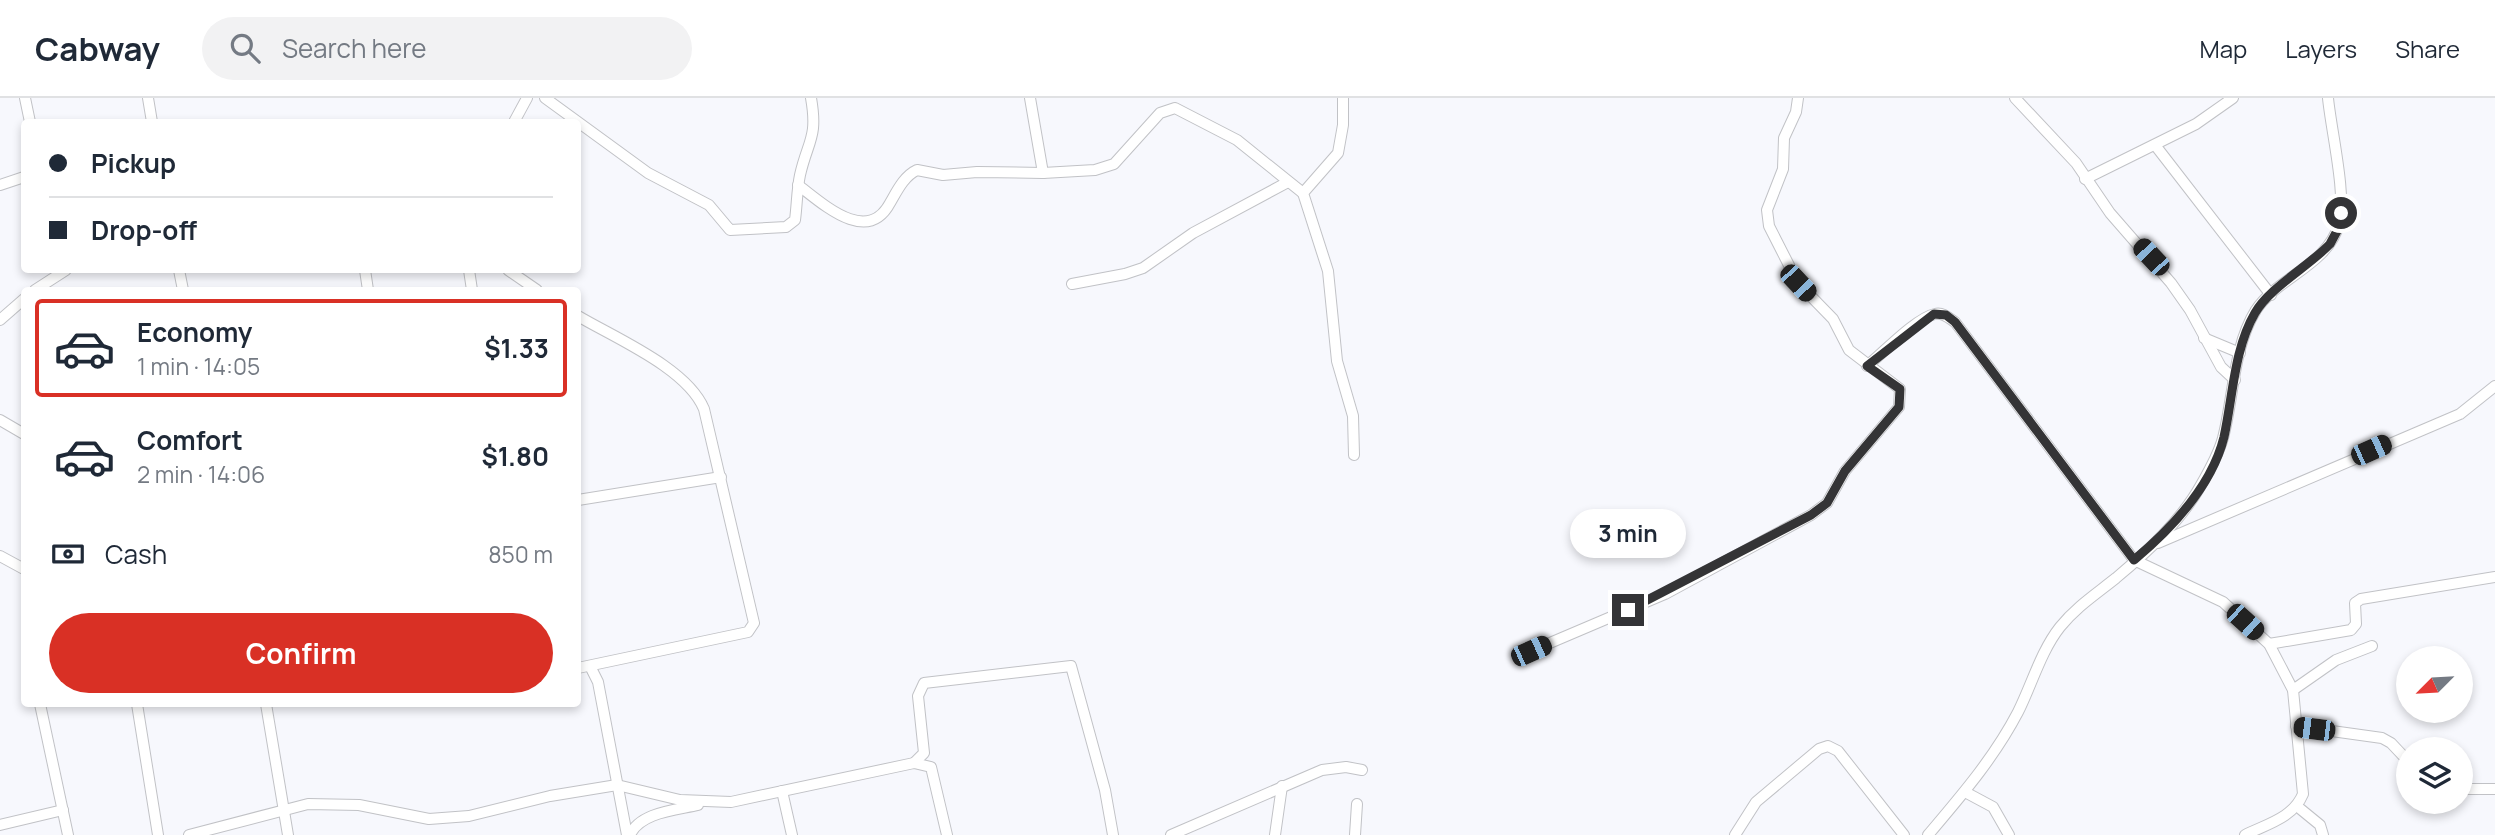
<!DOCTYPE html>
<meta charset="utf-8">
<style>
:root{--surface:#fff;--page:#f2f2f3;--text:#1f2937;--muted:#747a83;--line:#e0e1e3;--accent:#d93025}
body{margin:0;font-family:Manrope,sans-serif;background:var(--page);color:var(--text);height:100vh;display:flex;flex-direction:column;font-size:26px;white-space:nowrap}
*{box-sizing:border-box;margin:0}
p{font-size:23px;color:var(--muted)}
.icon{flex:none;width:38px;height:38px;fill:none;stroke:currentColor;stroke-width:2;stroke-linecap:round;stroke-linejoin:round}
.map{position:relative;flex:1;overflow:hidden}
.drawer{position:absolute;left:21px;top:189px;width:560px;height:420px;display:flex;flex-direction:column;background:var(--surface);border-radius:7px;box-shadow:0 4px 10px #0003}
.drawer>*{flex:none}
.guide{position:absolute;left:21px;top:21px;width:560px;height:154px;border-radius:7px;box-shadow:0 4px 10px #0003;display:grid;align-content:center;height:154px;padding:0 28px;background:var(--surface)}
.needle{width:46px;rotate:246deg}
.buttons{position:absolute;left:2396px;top:548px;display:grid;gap:14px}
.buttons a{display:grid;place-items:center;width:77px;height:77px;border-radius:50%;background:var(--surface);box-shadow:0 4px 10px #0003;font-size:35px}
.end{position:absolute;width:32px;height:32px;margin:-16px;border:9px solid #343436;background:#fff;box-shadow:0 0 0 4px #fff}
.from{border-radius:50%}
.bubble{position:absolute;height:49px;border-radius:24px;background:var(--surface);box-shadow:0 4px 10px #0003;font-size:23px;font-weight:700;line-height:49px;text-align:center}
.car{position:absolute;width:21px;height:42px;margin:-21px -10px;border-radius:9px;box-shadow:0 0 5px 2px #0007;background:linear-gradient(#222 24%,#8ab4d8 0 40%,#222 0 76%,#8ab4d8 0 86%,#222 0)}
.guide b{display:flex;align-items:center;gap:24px;height:66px;font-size:26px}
.guide b+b{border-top:2px solid var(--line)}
.guide i{width:18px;height:18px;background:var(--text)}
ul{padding:12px 0 0;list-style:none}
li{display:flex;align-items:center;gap:21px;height:98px;margin:0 14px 10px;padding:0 14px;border:4px solid transparent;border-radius:7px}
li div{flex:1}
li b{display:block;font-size:26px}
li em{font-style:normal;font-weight:700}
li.on{border-color:var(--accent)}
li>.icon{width:63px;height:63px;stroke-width:1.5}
.pay{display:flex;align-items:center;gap:18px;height:77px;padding:0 28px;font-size:26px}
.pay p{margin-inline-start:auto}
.button{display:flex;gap:14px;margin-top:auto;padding:14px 28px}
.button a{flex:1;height:80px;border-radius:42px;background:var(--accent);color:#fff;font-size:28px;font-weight:700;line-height:80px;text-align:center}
header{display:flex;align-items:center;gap:42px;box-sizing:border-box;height:98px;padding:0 35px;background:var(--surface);border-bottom:2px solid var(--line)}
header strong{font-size:33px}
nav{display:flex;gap:38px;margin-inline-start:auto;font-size:24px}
.search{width:490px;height:63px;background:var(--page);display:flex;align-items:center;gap:18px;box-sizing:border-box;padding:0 24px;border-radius:38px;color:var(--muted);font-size:26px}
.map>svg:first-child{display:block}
</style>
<header>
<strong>Cabway</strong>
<div class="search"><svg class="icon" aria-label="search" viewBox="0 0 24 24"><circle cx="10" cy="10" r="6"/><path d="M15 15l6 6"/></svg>Search here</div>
<nav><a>Map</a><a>Layers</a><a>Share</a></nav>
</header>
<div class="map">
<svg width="2495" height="737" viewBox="0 0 2495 737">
<rect width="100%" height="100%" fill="#f7f8fd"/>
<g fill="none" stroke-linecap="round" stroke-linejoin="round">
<defs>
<g id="minor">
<path d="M25,0L30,24"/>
<path d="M148,0L152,24"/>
<path d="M545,0L648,75L709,107L730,132L786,129L795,122C797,107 797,91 800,77C808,42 818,40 811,0"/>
<path d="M1030,0L1043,75"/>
<path d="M1343,0V27L1338,55L1303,95L1328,173L1337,263L1353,318L1354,357"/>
<path d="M2015,0L2076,65L2110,115L2171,185L2190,212L2221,269L2235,282"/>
<path d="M514,24L527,0"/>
<path d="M2155,47L2271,197"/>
<path d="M2085,81L2196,26L2233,0"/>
<path d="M0,87L24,79"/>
<path d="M798,87C822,105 867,148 890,105C897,93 904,78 917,72L943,77L977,74L1043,75L1095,72L1114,66L1160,15L1175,10L1237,42L1303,95"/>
<path d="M179,172L183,192"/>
<path d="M365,172L368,192"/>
<path d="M469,172L472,192"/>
<path d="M508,172L537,192"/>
<path d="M1072,186L1125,176L1143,170L1193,135L1288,84"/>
<path d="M35,192L66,172"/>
<path d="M578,218C615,240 687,270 704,311L754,525L748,534L578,570"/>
<path d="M0,222L24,201"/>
<path d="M2204,240L2240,255"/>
<path d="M1867,268C1883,255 1916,220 1935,216C1943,214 1949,220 1955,224L2134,462L2223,504L2269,546L2293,592L2303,696C2293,720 2267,726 2245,737"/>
<path d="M0,322L24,336"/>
<path d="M578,402L721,379"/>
<path d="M2158,445L2460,316L2495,288"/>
<path d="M0,458L24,471"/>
<path d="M2269,546L2351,532L2356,526L2355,505L2361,501L2495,479"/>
<path d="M1531,553L1665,496L1811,417L1827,405L1845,373L1899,309L1900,291L1849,252L1833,221L1798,185L1769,128L1767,112L1783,71L1784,40L1796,14L1798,0"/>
<path d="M590,568L598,584L627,737"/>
<path d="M2293,592L2336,562L2372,548"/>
<path d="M40,606L68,737"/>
<path d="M137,606L158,737"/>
<path d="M266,606L288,737"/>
<path d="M2296,628L2382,640L2391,645L2408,663"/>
<path d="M914,665L924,655L918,598L924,585L1071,568L1105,692L1113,737"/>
<path d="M2460,691H2495"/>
<path d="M782,693L792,737"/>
<path d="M1965,694L1993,709L2009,737"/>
<path d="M2298,709L2320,727L2323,737"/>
<path d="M0,727L63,712"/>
<path d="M189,737L308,706L359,707L429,721L469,718L550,698L617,687L680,702L731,704L914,665L931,669L947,737"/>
<path d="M630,737C640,714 677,712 698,707"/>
<path d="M1171,737L1322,672L1346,669L1362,672"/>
<path d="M1275,737L1282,688"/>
<path d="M1355,737L1357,706"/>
<path d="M1735,737L1756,704L1819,651L1828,648L1838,653L1904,737"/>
<path d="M1928,737C1961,698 1994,660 2018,614C2032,586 2041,553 2060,529C2076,509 2096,496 2116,480C2147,454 2181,423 2201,387C2209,373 2219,355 2223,340C2234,298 2233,249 2256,212C2278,179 2328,167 2339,126C2347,98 2331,32 2328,0"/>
</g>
</defs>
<!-- minor casing -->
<use href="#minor" stroke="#c1c2c6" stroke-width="12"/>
<!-- minor -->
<use href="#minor" stroke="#fff" stroke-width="10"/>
</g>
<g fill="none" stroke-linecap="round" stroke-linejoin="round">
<!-- route -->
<path stroke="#343436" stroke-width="9" d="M1628,512L1811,417L1827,405L1845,373L1899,309L1900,291L1867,268L1934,216L1946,217L1955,224L2134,462C2171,431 2212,388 2224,339C2233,298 2234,251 2255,215C2269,190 2309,168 2330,146L2337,133L2341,115"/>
</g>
</svg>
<div class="buttons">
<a><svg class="needle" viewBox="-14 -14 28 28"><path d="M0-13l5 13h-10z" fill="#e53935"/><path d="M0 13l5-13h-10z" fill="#747a83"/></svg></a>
<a><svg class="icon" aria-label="layers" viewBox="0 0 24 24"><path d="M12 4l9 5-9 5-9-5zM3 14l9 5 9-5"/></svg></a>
</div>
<i class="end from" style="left:2341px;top:115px"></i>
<i class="end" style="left:1628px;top:512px"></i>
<div class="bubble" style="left:1570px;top:411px;width:116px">3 min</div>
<i class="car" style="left:2151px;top:159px;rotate:317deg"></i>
<i class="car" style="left:1798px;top:185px;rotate:137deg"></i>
<i class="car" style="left:2371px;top:352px;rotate:66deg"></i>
<i class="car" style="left:2245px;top:524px;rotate:132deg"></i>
<i class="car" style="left:1531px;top:553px;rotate:66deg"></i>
<i class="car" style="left:2314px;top:631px;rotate:277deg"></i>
<div class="guide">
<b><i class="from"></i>Pickup</b>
<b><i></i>Drop-off</b>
</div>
<section class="drawer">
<ul>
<li class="on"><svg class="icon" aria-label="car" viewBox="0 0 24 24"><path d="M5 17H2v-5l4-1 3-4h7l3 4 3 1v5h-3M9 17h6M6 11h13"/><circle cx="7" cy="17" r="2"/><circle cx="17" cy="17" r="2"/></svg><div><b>Economy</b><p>1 min · 14:05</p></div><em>$1.33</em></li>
<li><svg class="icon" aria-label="car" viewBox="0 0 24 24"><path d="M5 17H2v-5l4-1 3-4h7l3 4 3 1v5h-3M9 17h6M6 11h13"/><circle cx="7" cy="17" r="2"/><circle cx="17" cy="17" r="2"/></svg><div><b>Comfort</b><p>2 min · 14:06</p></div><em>$1.80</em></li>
</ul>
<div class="pay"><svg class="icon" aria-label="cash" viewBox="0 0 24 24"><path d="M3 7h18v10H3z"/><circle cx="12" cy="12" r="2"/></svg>Cash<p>850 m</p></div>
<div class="button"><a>Confirm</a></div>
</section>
</div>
